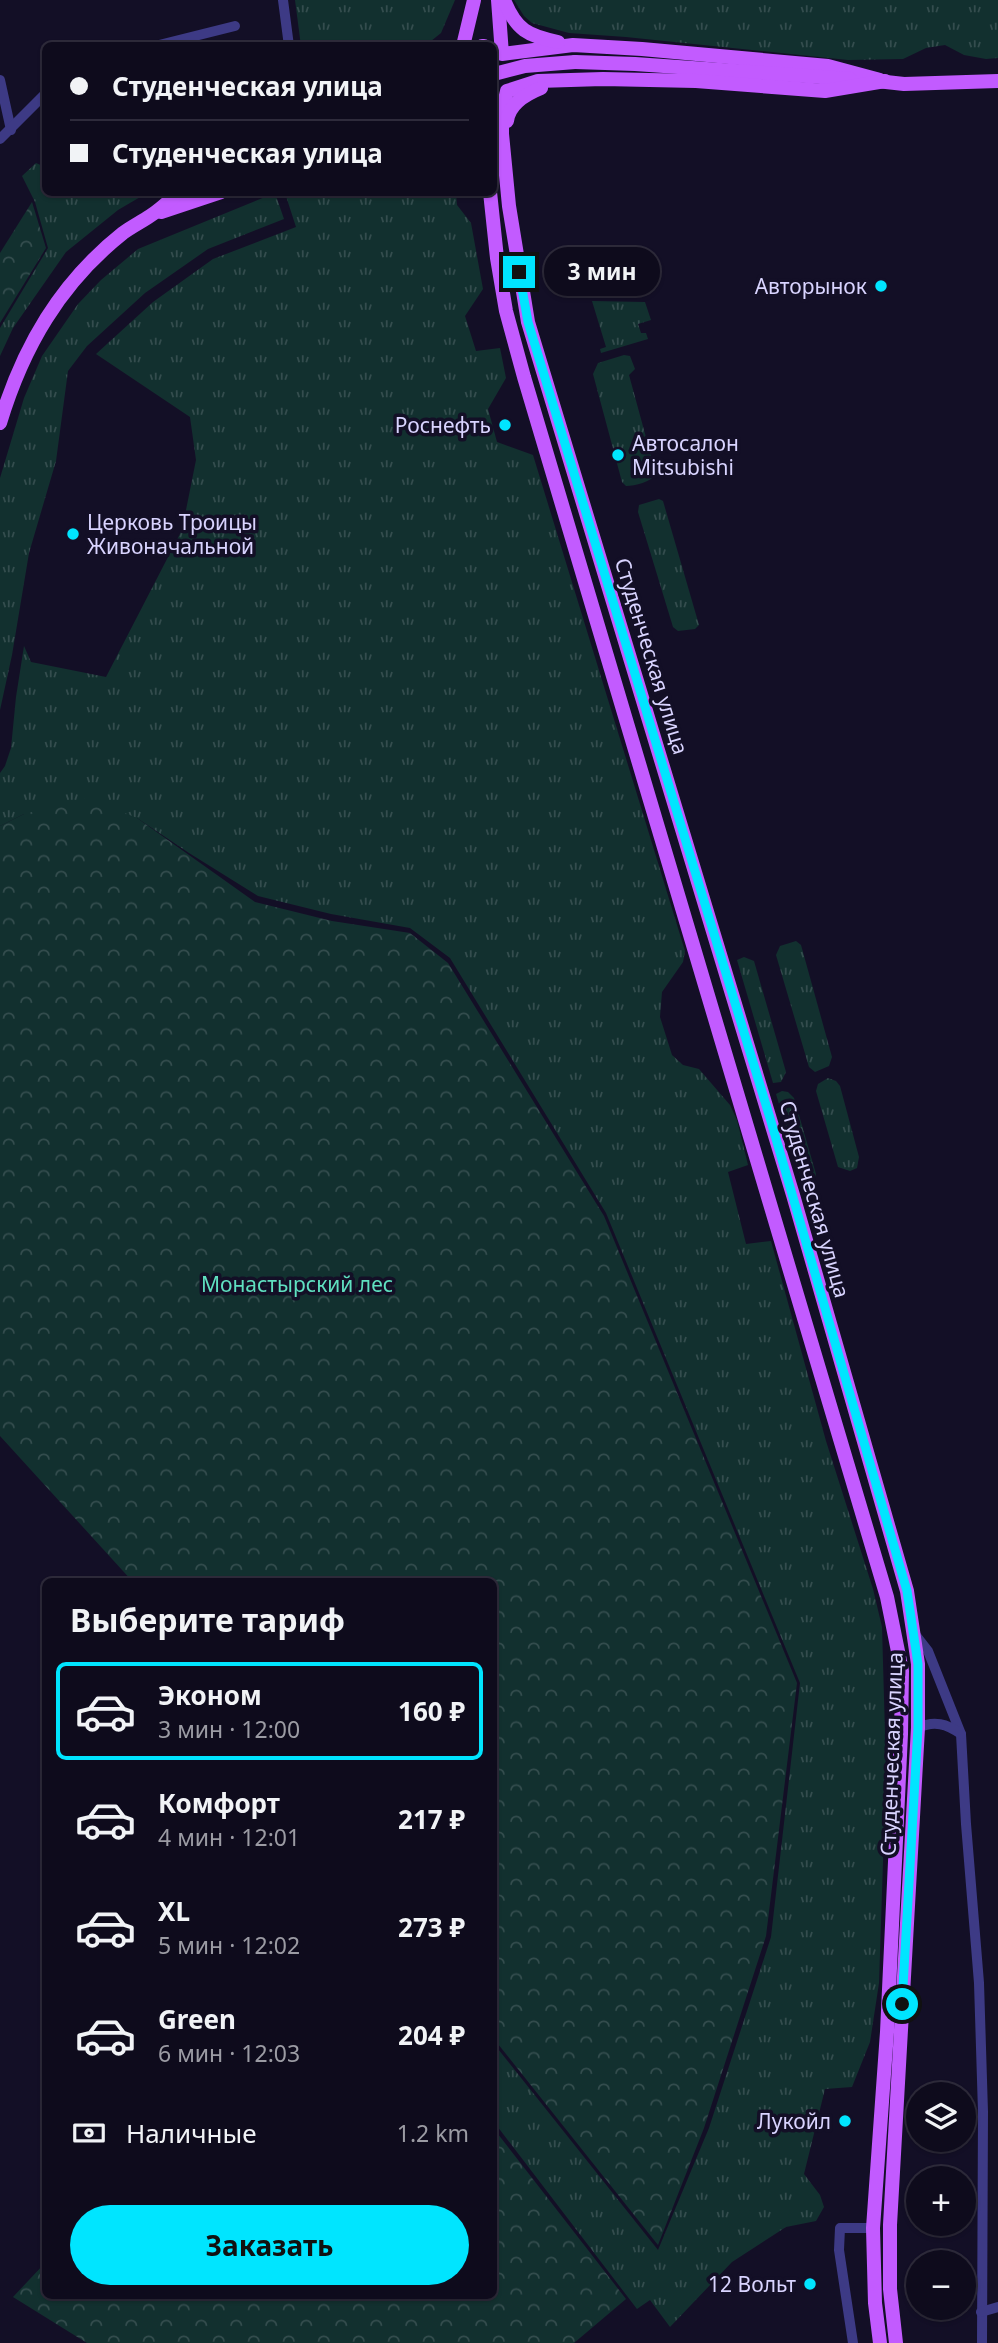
<!DOCTYPE html>
<html lang="ru">
<meta charset="utf-8">
<style>
:root{--surface:#0e0b1c;--page:#171425;--text:#f1f3f6;--muted:#9b9ba3;--line:#2e2b3b;--accent:#00e5ff}
body{margin:0;font-family:"Noto Sans",sans-serif;background:var(--page);color:var(--text);height:100vh;display:flex;flex-direction:column;font-size:26px;white-space:nowrap}
*{box-sizing:border-box;margin:0}
p{font-size:23px;color:var(--muted)}
.icon{flex:none;width:38px;height:38px;fill:none;stroke:currentColor;stroke-width:2;stroke-linecap:round;stroke-linejoin:round}
.map{position:relative;flex:1;overflow:hidden}
.details{position:absolute;left:42px;top:1578px;width:455px;height:721px;display:flex;flex-direction:column;background:var(--surface);border-radius:10px;box-shadow:0 2px 5px #0004,0 0 0 2px var(--line)}
.details>*{flex:none}
.top-card{position:absolute;left:42px;top:42px;width:455px;height:154px;border-radius:10px;box-shadow:0 2px 5px #0004,0 0 0 2px var(--line);display:grid;align-content:center;height:154px;padding:0 28px;background:var(--surface)}
.fabs{position:absolute;left:906px;top:2082px;display:grid;gap:14px}
.fabs a{display:grid;place-items:center;width:70px;height:70px;border-radius:50%;background:var(--surface);box-shadow:0 2px 5px #0004,0 0 0 2px var(--line);font-size:35px}
.end{position:absolute;width:32px;height:32px;margin:-16px;border:9px solid #00e5ff;background:#111;box-shadow:0 0 0 4px #111}
.from{border-radius:50%}
.bubble{position:absolute;height:49px;border-radius:24px;background:var(--surface);box-shadow:0 2px 5px #0004,0 0 0 2px var(--line);font-size:23px;font-weight:700;line-height:49px;text-align:center}
.top-card b{display:flex;align-items:center;gap:24px;height:66px;font-size:26px}
.top-card b+b{border-top:2px solid var(--line)}
.top-card i{width:18px;height:18px;background:var(--text)}
ul{padding:0;list-style:none}
li{display:flex;align-items:center;gap:21px;height:98px;margin:0 14px 10px;padding:0 14px;border:4px solid transparent;border-radius:10px}
li div{flex:1}
li b{display:block;font-size:26px}
li em{font-style:normal;font-weight:700}
li.selected{border-color:var(--accent)}
li>.icon{width:63px;height:63px;stroke-width:1.5}
h2{padding:0 28px;font-size:32px;line-height:84px}
.pay{display:flex;align-items:center;gap:18px;height:77px;padding:0 28px;font-size:26px}
.pay p{margin-inline-start:auto}
.button{display:flex;gap:14px;margin-top:auto;padding:14px 28px}
.button a{flex:1;height:80px;border-radius:42px;background:var(--accent);color:#111;font-size:28px;font-weight:700;line-height:80px;text-align:center}
.map>svg:first-child{display:block}
</style>
<div class="map">
<svg width="998" height="2343" viewBox="0 0 998 2343">
<defs>
<pattern id="grass-tufts" width="24" height="20" patternUnits="userSpaceOnUse" patternTransform="scale(1.75)"><rect width="24" height="20" fill="#12302f"/><path d="M3 7l-1-3M5 7V3M7 7l1-3M15 17l-1-3M17 17v-4M19 17l1-3" fill="none" stroke="#344d4e"/></pattern>
<pattern id="forest-crowns" width="20" height="18" patternUnits="userSpaceOnUse" patternTransform="scale(1.75)"><rect width="20" height="18" fill="#12302f"/><path d="M2 6a3 3 0 1 1 6 0M12 15a3 3 0 1 1 6 0" fill="none" stroke="#344d4e"/></pattern>
</defs>
<rect width="100%" height="100%" fill="#130f26"/>
<!-- grass -->
<g fill="url(#grass-tufts)">
<path d="M295,0H455L441,33L426,45L301,46Z"/>
<path d="M514,0H998V58L986,59L964,55L945,45L926,48L903,59L848,60L626,37L569,33L532,23L524,16Z"/>
<path d="M36,163L45,167L46,192L96,193L103,196L116,193H147L118,210L66,252L13,328L0,356V328L48,248L35,202L22,176Z"/>
<path d="M275,193L284,219L208,249L145,293L87,346L68,371L56,461L29,553L12,655L0,710V478L24,398L42,356L78,304L101,280L138,249Z"/>
<path d="M285,193H456L457,205L471,223L483,289L465,316L476,351L500,348L506,378L488,409L497,442L533,455L685,951L683,962L662,992L660,1017L672,1055L683,1065L699,1069L730,1105L737,1120L748,1165L728,1172L746,1244L771,1241L826,1441L873,1589L882,1627L886,1770L879,1983L870,2042L852,2087L825,2089L804,2174L820,2195L824,2207L816,2221L786,2227L732,2262L670,2327L650,2300L637,2309L494,2122V2044L658,2250L709,2128L771,1937L800,1683L606,1213L450,958L410,928L331,914L258,896L189,853L137,818L24,814L0,826V773L5,766L11,748L16,697L24,646L31,662L106,677L182,530L196,460L190,417L96,354L153,302L213,259L296,227Z"/>
<path d="M592,301L645,302L651,320L638,324L641,333H646L648,339L601,353L600,349L606,347Z"/>
<path d="M624,355L630,356L635,369L629,375L656,474C651,482 635,486 626,486L622,482L593,374L598,363Z"/>
<path d="M659,499L663,501L699,625L695,629L678,631L673,627L638,512L639,505Z"/>
<path d="M796,941L801,945L832,1057L829,1066L815,1072L809,1067L776,955L780,946Z"/>
<path d="M744,957L754,961L786,1072L781,1082L773,1083L737,960Z"/>
<path d="M828,1078L836,1081L840,1086L859,1157L857,1168L850,1171L838,1167L816,1091L818,1084Z"/>
<path d="M782,1091L788,1092L794,1098L816,1174C815,1181 810,1183 803,1184L776,1094Z"/>
</g>
<!-- forest -->
<g fill="url(#forest-crowns)">
<path d="M32,202L46,248L0,323V253Z"/>
<path d="M88,798L137,818L255,902L332,921L410,933L448,963L604,1216L797,1683L766,1936L704,2128L658,2245L494,2039V1982L496,1980L494,1977V1582H133L0,1436V826L24,814Z"/>
<path d="M494,2129L626,2299L574,2343H87L13,2297L45,2263L46,2296H494Z"/>
</g>
<g fill="none" stroke-linecap="round" stroke-linejoin="round">
<!-- minor -->
<g stroke="#3d3a85" stroke-width="10">
<path d="M283,0L289,46"/>
<path d="M155,46L235,26"/>
<path d="M0,80L11,130"/>
<path d="M0,139L46,93"/>
<path d="M914,1633L928,1651L961,1734L966,1824L979,1983L983,2112L982,2343"/>
<path d="M918,1728C934,1720 947,1724 961,1734"/>
<path d="M981,2312L998,2307"/>
<path d="M853,2343L839,2250L840,2228H873"/>
</g>
<!-- major -->
<g stroke="#c25bff" stroke-width="14">
<path d="M498,0L502,54L573,45L642,49L828,66L880,80"/>
<path d="M504,0C516,30 528,36 558,42"/>
<path d="M463,46L474,0"/>
<path d="M482,46H484"/>
<path d="M575,62L635,64L850,79"/>
<path d="M877,81L904,84L998,81"/>
<path d="M885,81L825,91L696,81L603,79L538,81L507,91L502,113V134L509,206L528,322L793,1195L907,1591L918,1664V1728L890,2225V2289L896,2343"/>
<path d="M507,121C509,104 526,94 541,88"/>
<path d="M490,192L497,258L506,311L524,377L887,1597L902,1671L901,1734L887,2032L873,2228L875,2303L880,2343"/>
<path d="M161,212L221,192"/>
<path d="M0,423C23,347 60,283 123,233C131,227 141,222 150,216C161,209 170,200 179,192"/>
</g>
<!-- major-bridge -->
<path stroke="#c25bff" stroke-width="14" d="M494,74L525,66L575,62"/>
</g>
<g fill="none" stroke-linecap="round" stroke-linejoin="round">
<!-- route -->
<path stroke="#00e5ff" stroke-width="9" d="M519,272L528,322L770,1118L907,1591L918,1664V1728L902,2004"/>
</g>
<!-- markers -->
<g fill="#00e5ff" stroke="#130f26" stroke-width="2.5">
<circle cx="881" cy="286" r="7"/>
<circle cx="505" cy="425" r="7"/>
<circle cx="618" cy="455" r="7"/>
<circle cx="73" cy="534" r="7"/>
<circle cx="845" cy="2121" r="7"/>
<circle cx="810" cy="2284" r="7"/>
</g>
<g text-anchor="middle" dominant-baseline="central" stroke-width="7" stroke-linejoin="round" paint-order="stroke">
<!-- poi labels -->
<g font-size="21" fill="#d9d4ff" stroke="#130f26" text-anchor="end">
<text x="867" y="286">Авторынок</text>
<text x="491" y="425">Роснефть</text>
<text x="632" y="443" text-anchor="start">Автосалон<tspan x="632" dy="24">Mitsubishi</tspan></text>
<text x="87" y="522" text-anchor="start">Церковь Троицы<tspan x="87" dy="24">Живоначальной</tspan></text>
<text x="831" y="2121">Лукойл</text>
<text x="796" y="2284">12 Вольт</text>
</g>
<!-- street labels -->
<g font-size="21" fill="#d9d4ff" stroke="#130f26">
<text transform="translate(652 656) rotate(73)">Студенческая улица</text>
<text transform="translate(815 1199) rotate(74)">Студенческая улица</text>
<text transform="translate(891 1754) rotate(-88)">Студенческая улица</text>
</g>
<!-- park labels -->
<g font-size="21" fill="#5fe0c0" stroke="#130f26">
<text x="297" y="1284">Монастырский лес</text>
</g>
</g>
</svg>
<div class="fabs">
<a><svg class="icon" aria-label="layers" viewBox="0 0 24 24"><path d="M12 4l9 5-9 5-9-5zM3 14l9 5 9-5"/></svg></a>
<a>+</a>
<a>−</a>
</div>
<i class="end from" style="left:902px;top:2004px"></i>
<i class="end" style="left:519px;top:272px"></i>
<div class="bubble" style="left:544px;top:247px;width:116px">3 мин</div>
<div class="top-card">
<b><i class="from"></i>Студенческая улица</b>
<b><i></i>Студенческая улица</b>
</div>
<section class="details">
<h2>Выберите тариф</h2>
<ul>
<li class="selected"><svg class="icon" aria-label="car" viewBox="0 0 24 24"><path d="M5 17H2v-5l4-1 3-4h7l3 4 3 1v5h-3M9 17h6M6 11h13"/><circle cx="7" cy="17" r="2"/><circle cx="17" cy="17" r="2"/></svg><div><b>Эконом</b><p>3 мин · 12:00</p></div><em>160 ₽</em></li>
<li><svg class="icon" aria-label="car" viewBox="0 0 24 24"><path d="M5 17H2v-5l4-1 3-4h7l3 4 3 1v5h-3M9 17h6M6 11h13"/><circle cx="7" cy="17" r="2"/><circle cx="17" cy="17" r="2"/></svg><div><b>Комфорт</b><p>4 мин · 12:01</p></div><em>217 ₽</em></li>
<li><svg class="icon" aria-label="car" viewBox="0 0 24 24"><path d="M5 17H2v-5l4-1 3-4h7l3 4 3 1v5h-3M9 17h6M6 11h13"/><circle cx="7" cy="17" r="2"/><circle cx="17" cy="17" r="2"/></svg><div><b>XL</b><p>5 мин · 12:02</p></div><em>273 ₽</em></li>
<li><svg class="icon" aria-label="car" viewBox="0 0 24 24"><path d="M5 17H2v-5l4-1 3-4h7l3 4 3 1v5h-3M9 17h6M6 11h13"/><circle cx="7" cy="17" r="2"/><circle cx="17" cy="17" r="2"/></svg><div><b>Green</b><p>6 мин · 12:03</p></div><em>204 ₽</em></li>
</ul>
<div class="pay"><svg class="icon" aria-label="cash" viewBox="0 0 24 24"><path d="M3 7h18v10H3z"/><circle cx="12" cy="12" r="2"/></svg>Наличные<p>1.2 km</p></div>
<div class="button"><a>Заказать</a></div>
</section>
</div>
